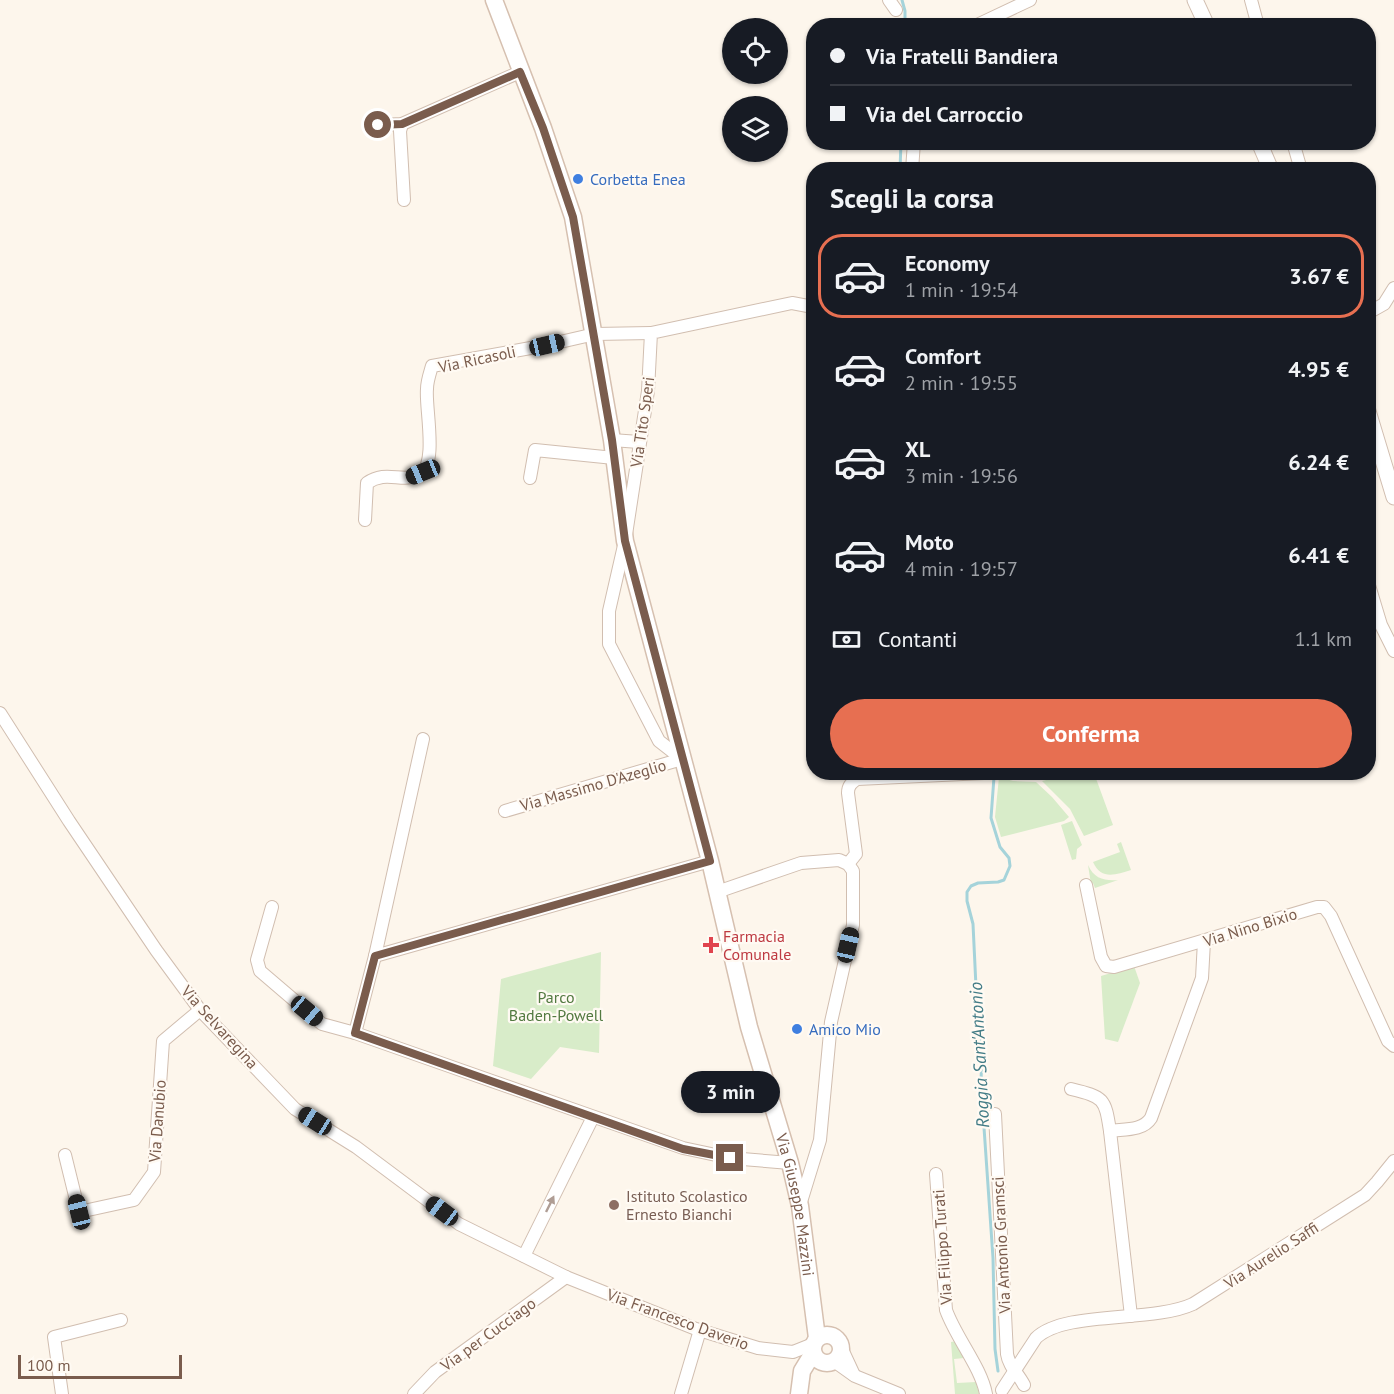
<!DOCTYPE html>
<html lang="it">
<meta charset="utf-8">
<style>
:root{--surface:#171b24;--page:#242831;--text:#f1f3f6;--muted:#9ea1a6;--line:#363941;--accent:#e76f51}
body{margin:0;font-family:"PT Sans",sans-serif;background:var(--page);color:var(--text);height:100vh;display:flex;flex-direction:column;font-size:22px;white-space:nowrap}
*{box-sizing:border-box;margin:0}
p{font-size:20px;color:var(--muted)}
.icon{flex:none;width:33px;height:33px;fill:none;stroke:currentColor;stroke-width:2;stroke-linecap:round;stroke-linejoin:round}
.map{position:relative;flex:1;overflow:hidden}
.details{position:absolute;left:806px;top:162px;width:570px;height:618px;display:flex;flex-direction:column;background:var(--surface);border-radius:24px;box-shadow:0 2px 4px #0004}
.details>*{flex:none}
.top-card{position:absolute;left:806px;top:18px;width:570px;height:132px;border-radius:24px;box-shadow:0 2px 4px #0004;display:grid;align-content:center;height:132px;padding:0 24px;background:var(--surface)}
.fabs{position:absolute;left:722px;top:18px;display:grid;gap:12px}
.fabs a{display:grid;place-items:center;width:66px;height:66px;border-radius:50%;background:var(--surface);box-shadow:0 2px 4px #0004;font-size:30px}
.scale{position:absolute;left:18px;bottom:15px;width:164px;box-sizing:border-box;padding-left:6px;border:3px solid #7a5c4d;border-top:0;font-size:16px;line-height:21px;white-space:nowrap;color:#7a5c4d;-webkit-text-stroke:4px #fffaf3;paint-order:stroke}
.end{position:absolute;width:27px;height:27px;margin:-14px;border:8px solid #7a5c4d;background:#fff;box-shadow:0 0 0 3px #fff}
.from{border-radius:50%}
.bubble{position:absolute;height:42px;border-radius:21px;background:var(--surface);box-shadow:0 2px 4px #0004;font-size:20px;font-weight:600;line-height:42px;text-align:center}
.car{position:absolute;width:18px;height:36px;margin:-18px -9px;border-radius:8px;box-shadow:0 0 4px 2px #0007;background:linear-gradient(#222 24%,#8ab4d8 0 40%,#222 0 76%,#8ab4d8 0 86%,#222 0)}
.top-card b{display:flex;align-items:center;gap:21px;height:57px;font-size:22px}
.top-card b+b{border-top:2px solid var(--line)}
.top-card i{width:15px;height:15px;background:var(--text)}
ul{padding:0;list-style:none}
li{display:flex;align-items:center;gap:18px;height:84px;margin:0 12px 9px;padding:0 12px;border:3px solid transparent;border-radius:24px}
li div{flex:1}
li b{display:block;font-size:22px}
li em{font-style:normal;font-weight:600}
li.active{border-color:var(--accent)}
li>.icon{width:54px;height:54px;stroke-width:1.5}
h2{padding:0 24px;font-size:27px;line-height:72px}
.pay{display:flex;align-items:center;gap:15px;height:66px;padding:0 24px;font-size:22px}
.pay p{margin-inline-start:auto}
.primary-button{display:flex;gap:12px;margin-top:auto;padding:12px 24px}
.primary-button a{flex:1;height:69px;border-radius:36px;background:var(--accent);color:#fff;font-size:24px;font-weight:600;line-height:69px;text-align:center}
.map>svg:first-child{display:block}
</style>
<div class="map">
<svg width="1394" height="1394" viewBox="0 0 1394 1394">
<rect width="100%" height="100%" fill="#fdf6ec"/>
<!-- green -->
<g fill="#d8ecc9">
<path d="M1077,773H1094L1113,825L1084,836L1070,809L1042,781Z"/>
<path d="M999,777L1013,781L1036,782L1052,797L1069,817L1064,821L1001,837L995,817Z"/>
<path d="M1072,821L1082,845L1077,849L1076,859L1072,860L1061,825Z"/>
<path d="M1121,842L1131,870C1115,875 1101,880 1093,862L1120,852L1117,844Z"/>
<path d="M1088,865C1094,879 1105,881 1118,880L1095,888L1093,883L1091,884Z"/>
<path d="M601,952L599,1053L560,1047L531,1079L493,1066L501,979Z"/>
<path d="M1134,966L1140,983L1118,1042L1105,1039L1101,976Z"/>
<path d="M957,1341L964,1358L954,1359L957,1383L976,1382L979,1394H955L951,1342Z"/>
</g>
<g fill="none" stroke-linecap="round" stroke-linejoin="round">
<!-- stream -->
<g stroke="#a5d3da" stroke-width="3">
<path d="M902,0L905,11V26"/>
<path d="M900,170L901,142"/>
<path d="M994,777L991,818L1000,847L1009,858L1010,866L1004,880L998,882L978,883L971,886L967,892V901L973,924L977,1008L982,1042L981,1084L993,1258L995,1349L998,1371"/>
</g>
<defs>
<g id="minor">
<path d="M889,0L896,10"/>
<path d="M1251,0L1258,26"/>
<path d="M975,26L1030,0"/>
<path d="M402,124L400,131L404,200"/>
<path d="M378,125L402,124L520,72"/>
<path d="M1293,142L1301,170"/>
<path d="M912,170L914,142"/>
<path d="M1368,313L1384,304L1394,288"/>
<path d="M612,440L639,442"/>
<path d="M530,478L535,450L614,458"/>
<path d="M365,520L367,483C387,469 402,484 420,474C438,464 425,407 427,389C427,381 430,373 432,366L547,345L595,334L651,333"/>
<path d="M1368,582L1381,625L1394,651"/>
<path d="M0,713L69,821L156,950L200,1010L295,1109L356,1147L459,1224L566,1277L696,1329L758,1348L793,1352L813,1344"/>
<path d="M682,759L659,741L609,644V611L625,541L648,391L651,333L792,303L813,307"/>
<path d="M505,811L682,759"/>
<path d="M848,864L856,854L848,793C848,786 851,783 857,779L1005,772"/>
<path d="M1086,885L1101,957L1106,966L1114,967L1317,907H1324L1331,916L1388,1041L1394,1046"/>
<path d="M717,892L801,863L839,860L848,864L853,871V925L831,1022L820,1140L800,1205"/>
<path d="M272,907L257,960L260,971L322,1024L355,1033L683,1148L730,1158L790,1163"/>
<path d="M375,956L710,861"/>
<path d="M355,1033L375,956L423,739"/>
<path d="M1071,1089C1104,1097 1105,1098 1110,1131L1131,1316"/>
<path d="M995,1114L1007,1354C1009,1367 1018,1373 1024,1385"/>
<path d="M1110,1131C1124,1129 1143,1131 1151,1118L1202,978L1204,941"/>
<path d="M65,1155L79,1212L134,1200L154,1172L163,1041L200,1010"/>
<path d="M936,1174L946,1310C956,1338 981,1367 986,1394"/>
<path d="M524,1256L593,1117"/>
<path d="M841,1347L854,1375"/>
<path d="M834,1361L855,1376L899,1394"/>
<path d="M1002,1390L1036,1338C1065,1310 1152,1323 1193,1304L1365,1195L1377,1182L1394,1161"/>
<path d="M62,1394L54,1337L121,1320"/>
<path d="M414,1394L435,1372L566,1277"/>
<path d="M681,1394L700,1330"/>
</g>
<g id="tertiary">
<path d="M1195,0L1207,26"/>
<path d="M1259,142L1271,170"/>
<path d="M1368,411L1394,497"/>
</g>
<g id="secondary">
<path id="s1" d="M494,0L543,128L573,217L612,440L625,541L710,861L749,1027L790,1163L800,1206L817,1338"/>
<circle cx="827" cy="1349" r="14"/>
<path d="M799,1394L802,1371L813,1353"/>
</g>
</defs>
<!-- minor casing -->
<use href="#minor" stroke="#d1beb0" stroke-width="14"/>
<!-- tertiary casing -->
<use href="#tertiary" stroke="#d1beb0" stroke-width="17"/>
<!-- secondary casing -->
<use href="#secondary" stroke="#d6c0b0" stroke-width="19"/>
<!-- minor -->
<use href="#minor" stroke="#fff" stroke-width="12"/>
<!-- tertiary -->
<use href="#tertiary" stroke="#fff" stroke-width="15"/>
<!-- secondary -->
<use href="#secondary" stroke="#fff" stroke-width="16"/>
</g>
<!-- one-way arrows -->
<defs><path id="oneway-solid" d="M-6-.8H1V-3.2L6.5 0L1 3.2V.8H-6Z" transform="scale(1.5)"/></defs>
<use fill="#af9d94" href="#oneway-solid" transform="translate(550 1204) rotate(-64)"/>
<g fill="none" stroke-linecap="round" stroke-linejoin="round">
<!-- route -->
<path stroke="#7a5c4d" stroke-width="8" d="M378,125L402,124L520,72L543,128L573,217L612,440L625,541L710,861L375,956L355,1033L683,1149L730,1158"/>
</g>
<!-- markers -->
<g fill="#3f7fe0" stroke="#fffaf3" stroke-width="2">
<circle cx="578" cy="179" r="6"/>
<circle cx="797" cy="1029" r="6"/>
</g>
<path fill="#e0444e" stroke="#fffaf3" stroke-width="2" d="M708 936h6v6h6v6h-6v6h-6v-6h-6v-6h6z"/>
<circle fill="#8d6e63" stroke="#fffaf3" stroke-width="2" cx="614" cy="1205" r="6"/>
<g text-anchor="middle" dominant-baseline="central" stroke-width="4.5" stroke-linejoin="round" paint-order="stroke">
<!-- shop labels -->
<g font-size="16" fill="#366cbe" stroke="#fffaf3" text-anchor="start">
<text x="590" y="179">Corbetta Enea</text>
<text x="809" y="1029">Amico Mio</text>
</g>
<!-- street labels -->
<g font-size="16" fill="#7a5c4d" stroke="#fffaf3">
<text transform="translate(477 359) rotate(-12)">Via Ricasoli</text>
<text transform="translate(642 422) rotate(-82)">Via Tito Speri</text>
<text transform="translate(593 785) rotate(-16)">Via Massimo D'Azeglio</text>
<text transform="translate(1250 927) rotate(-17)">Via Nino Bixio</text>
<text transform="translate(220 1027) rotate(48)">Via Selvaregina</text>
<text transform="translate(157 1121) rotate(-86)">Via Danubio</text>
<text stroke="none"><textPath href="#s1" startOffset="1245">Via Giuseppe Mazzini</textPath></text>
<text transform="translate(1001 1245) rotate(-93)">Via Antonio Gramsci</text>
<text transform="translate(942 1247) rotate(-94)">Via Filippo Turati</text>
<text transform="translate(1271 1255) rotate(-33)">Via Aurelio Saffi</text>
<text transform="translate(678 1319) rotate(20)">Via Francesco Daverio</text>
<text transform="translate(488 1334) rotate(-36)">Via per Cucciago</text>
</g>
<!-- health labels -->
<g font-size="16" fill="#be3a42" stroke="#fffaf3" text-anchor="start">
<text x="723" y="936">Farmacia<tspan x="723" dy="18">Comunale</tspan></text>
</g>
<!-- park labels -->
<g font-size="16" fill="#537a41" stroke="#fffaf3">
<text x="556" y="997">Parco<tspan x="556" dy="18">Baden-Powell</tspan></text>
</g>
<!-- education labels -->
<g font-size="16" fill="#785e54" stroke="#fffaf3" text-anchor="start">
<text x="626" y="1196">Istituto Scolastico<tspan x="626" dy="18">Ernesto Bianchi</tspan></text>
</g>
<!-- water labels -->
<g font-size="18" font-style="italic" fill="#437c86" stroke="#fffaf3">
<text transform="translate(979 1055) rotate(-93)">Roggia Sant'Antonio</text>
</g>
</g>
</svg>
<div class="fabs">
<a><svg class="icon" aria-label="locate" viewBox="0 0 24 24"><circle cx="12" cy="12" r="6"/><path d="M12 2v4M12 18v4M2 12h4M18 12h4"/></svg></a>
<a><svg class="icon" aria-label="layers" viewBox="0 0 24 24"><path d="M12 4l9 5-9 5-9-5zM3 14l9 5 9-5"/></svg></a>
</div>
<div class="scale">100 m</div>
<i class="end from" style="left:378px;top:125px"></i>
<i class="end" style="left:730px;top:1158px"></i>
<div class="bubble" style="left:681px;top:1071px;width:99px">3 min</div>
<i class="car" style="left:547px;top:345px;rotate:77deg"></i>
<i class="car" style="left:423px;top:472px;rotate:248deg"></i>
<i class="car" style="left:848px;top:945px;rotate:13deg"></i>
<i class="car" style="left:307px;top:1011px;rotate:130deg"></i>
<i class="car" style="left:315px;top:1121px;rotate:302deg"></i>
<i class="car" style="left:442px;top:1211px;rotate:307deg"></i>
<i class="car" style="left:79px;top:1212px;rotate:346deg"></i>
<div class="top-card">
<b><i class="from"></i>Via Fratelli Bandiera</b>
<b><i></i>Via del Carroccio</b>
</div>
<section class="details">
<h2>Scegli la corsa</h2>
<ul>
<li class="active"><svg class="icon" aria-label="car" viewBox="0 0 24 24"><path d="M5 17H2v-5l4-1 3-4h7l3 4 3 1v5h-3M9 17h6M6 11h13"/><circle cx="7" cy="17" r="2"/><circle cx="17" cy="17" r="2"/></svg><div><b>Economy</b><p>1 min · 19:54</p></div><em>3.67 €</em></li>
<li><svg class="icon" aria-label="car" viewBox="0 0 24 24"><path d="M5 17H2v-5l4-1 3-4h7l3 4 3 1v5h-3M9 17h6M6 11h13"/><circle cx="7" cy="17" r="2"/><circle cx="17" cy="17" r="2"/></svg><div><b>Comfort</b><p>2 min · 19:55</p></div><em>4.95 €</em></li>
<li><svg class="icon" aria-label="car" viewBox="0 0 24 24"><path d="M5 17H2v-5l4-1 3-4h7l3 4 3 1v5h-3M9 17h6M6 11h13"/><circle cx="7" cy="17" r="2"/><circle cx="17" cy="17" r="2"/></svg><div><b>XL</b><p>3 min · 19:56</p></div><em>6.24 €</em></li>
<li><svg class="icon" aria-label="car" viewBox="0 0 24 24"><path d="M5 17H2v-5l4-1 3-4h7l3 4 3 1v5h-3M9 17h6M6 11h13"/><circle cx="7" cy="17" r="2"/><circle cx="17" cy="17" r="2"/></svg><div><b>Moto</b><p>4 min · 19:57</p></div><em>6.41 €</em></li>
</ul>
<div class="pay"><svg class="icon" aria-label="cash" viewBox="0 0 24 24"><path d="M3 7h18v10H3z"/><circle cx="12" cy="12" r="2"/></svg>Contanti<p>1.1 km</p></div>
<div class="primary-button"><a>Conferma</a></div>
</section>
</div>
